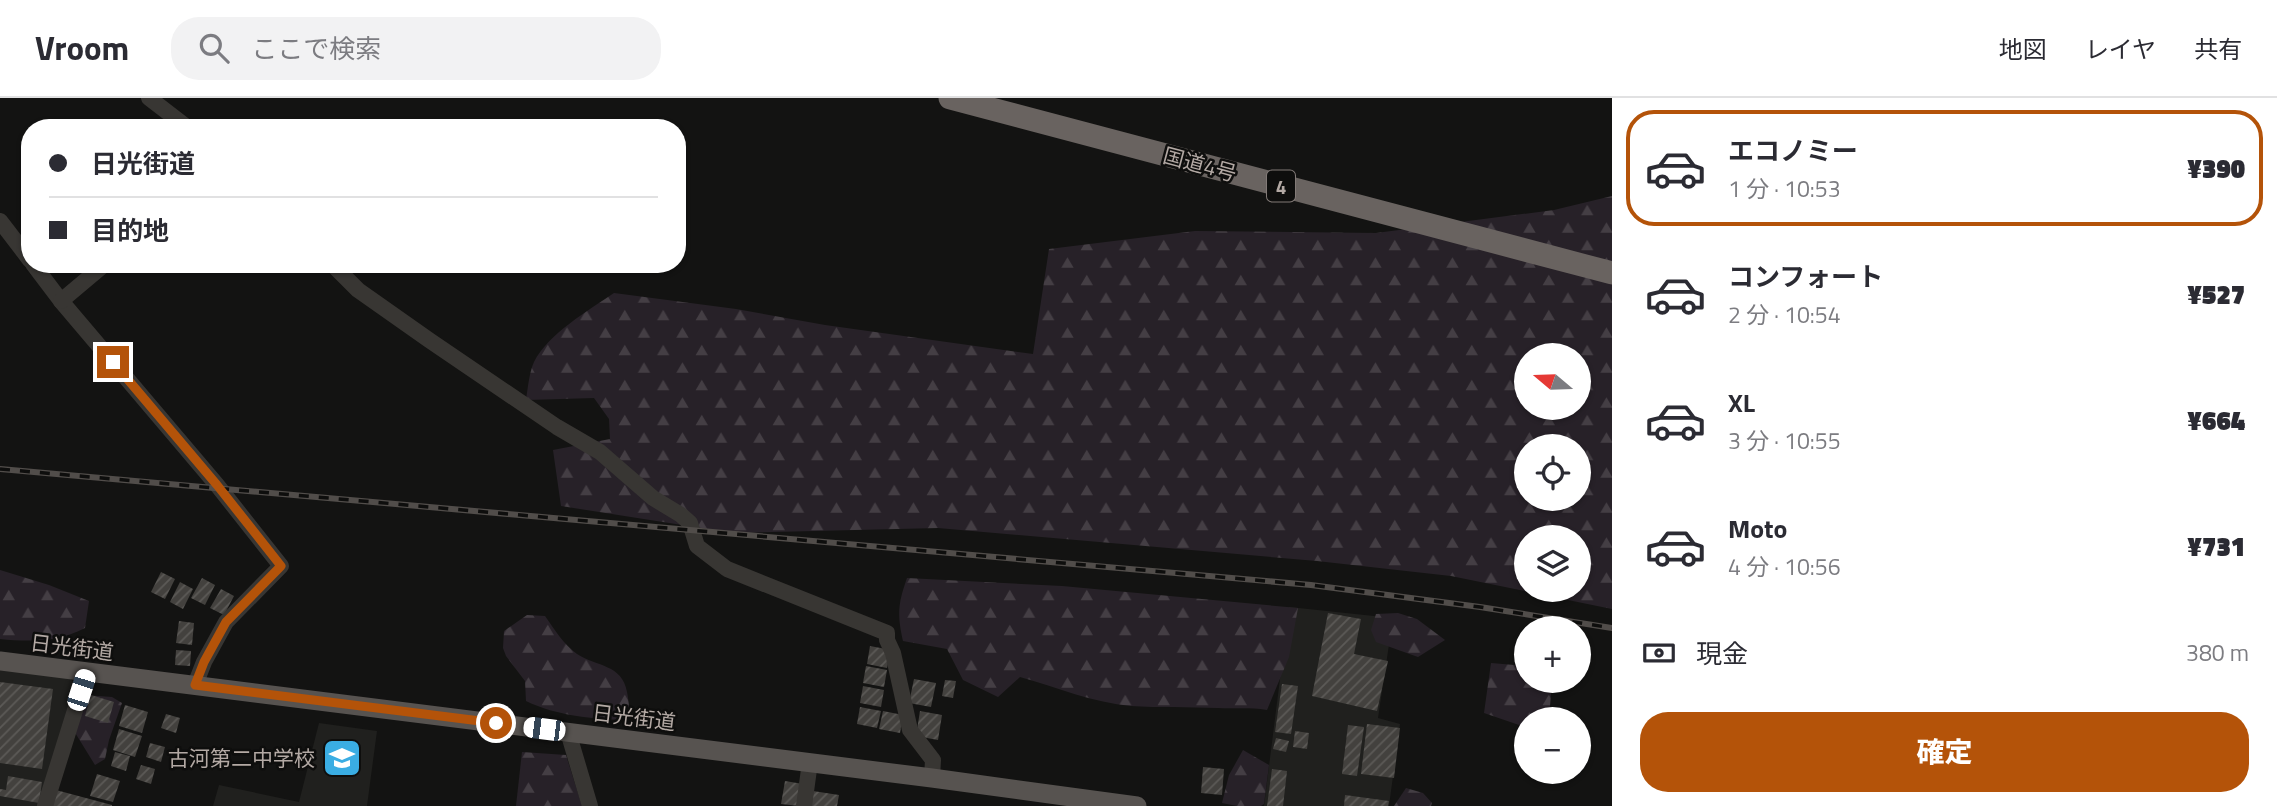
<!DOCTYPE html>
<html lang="ja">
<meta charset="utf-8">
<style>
:root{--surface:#fff;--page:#f2f2f3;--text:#2b2b33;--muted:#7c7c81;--line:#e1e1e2;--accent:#b45309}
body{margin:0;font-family:"Titillium Web","Noto Sans JP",sans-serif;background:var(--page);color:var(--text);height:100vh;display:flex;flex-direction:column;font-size:26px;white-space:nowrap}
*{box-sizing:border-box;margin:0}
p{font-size:23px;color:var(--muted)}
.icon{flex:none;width:38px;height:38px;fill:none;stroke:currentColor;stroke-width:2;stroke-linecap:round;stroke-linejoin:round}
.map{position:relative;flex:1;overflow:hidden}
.details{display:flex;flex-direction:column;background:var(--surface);width:665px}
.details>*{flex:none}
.hud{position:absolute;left:21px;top:21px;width:665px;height:154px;border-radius:28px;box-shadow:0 2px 5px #0004;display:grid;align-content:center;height:154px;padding:0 28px;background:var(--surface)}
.needle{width:46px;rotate:289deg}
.controls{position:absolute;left:1514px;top:245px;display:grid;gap:14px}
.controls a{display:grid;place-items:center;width:77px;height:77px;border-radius:50%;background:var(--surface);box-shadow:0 2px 5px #0004;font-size:35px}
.end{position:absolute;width:32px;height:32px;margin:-16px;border:9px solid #b45309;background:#fff;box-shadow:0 0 0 4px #fff}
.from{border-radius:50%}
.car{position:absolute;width:21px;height:42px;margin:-21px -10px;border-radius:9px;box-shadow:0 0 5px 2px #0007;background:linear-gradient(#fff 24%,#345 0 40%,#fff 0 76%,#345 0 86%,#fff 0)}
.hud b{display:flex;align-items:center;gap:24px;height:66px;font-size:26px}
.hud b+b{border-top:2px solid var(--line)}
.hud i{width:18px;height:18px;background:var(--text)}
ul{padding:12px 0 0;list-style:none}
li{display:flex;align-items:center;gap:21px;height:116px;margin:0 14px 10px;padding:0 14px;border:4px solid transparent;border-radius:28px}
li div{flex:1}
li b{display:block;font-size:26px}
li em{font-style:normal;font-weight:800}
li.current{border-color:var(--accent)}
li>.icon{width:63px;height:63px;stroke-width:1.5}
.pay{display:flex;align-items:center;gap:18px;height:77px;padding:0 28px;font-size:26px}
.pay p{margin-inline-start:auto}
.cta{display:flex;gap:14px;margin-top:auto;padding:14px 28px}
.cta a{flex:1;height:80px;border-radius:28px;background:var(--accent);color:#fff;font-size:28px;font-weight:800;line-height:80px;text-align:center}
header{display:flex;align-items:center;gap:42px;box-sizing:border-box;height:98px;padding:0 35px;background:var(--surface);border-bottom:2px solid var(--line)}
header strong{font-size:33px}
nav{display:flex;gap:38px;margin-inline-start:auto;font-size:24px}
.search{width:490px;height:63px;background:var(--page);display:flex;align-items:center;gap:18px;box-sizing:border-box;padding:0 24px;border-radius:28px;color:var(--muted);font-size:26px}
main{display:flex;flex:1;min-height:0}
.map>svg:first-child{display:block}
</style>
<header>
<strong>Vroom</strong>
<div class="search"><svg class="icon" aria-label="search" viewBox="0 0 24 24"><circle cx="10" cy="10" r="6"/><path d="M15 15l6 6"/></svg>ここで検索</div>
<nav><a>地図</a><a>レイヤ</a><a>共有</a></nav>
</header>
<main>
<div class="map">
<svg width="1612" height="708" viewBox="0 0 1612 708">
<defs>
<pattern id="forest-firs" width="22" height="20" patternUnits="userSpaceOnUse" patternTransform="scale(1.75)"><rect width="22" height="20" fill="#272128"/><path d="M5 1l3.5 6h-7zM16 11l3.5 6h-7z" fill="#443e44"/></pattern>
<pattern id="building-hatch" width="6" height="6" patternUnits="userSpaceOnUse" patternTransform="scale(1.75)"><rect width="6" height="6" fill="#43413e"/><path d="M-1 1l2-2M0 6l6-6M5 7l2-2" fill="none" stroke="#5c5a57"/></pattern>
</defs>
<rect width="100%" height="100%" fill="#131312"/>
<!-- built -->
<g fill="#20201e">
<path d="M1289,509L1393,520L1378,620L1400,626L1389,708H1264Z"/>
<path d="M0,572L70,580L76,588L38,708H0Z"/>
<path d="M319,625L377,633L367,708H213L219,687L299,704Z"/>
</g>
<!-- forest -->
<g fill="url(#forest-firs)" fill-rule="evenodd">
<path d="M1612,98V511L1451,478L1317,463L938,430L733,435L561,408L553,352L610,341L609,321L594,300L526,302C528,290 529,275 534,264C548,236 589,212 614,195L736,211L825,227L1033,256L1049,151L1195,133L1376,135L1554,112ZM1526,257H1578V310H1526ZM1526,348H1578V401H1526ZM1526,439H1578V492H1526Z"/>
<path d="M0,472L49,487L89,503L85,530C58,544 31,544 0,541Z"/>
<path d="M907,480L1062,488L1298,510L1289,559L1267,612C1250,609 1235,611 1218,610C1189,609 1160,610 1131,608C1094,605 1056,589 1020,579L998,599L963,582L947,551L903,543C897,516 898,506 907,480Z"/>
<path d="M1398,515L1417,521L1445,542L1418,559L1376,544L1371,532L1376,516Z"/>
<path d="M527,517L545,518C555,532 563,546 577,556C597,569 622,566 627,594C629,605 630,611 627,622C593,621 557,618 526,603L525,583L506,558L503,550L504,533Z"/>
<path d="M1491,565L1526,568V583H1552L1549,621H1526V628H1522L1484,615Z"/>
<path d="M84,597L112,599L122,605L109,642L105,661L95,667L74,633Z"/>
<path d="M1243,652L1269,667L1264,706L1261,708H1237L1222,705L1229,677Z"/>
<path d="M522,654L566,657L582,708H516Z"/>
<path d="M1406,690L1423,695L1432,705L1431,708H1394Z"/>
</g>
<!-- building -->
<g fill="url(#building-hatch)">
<path d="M161,474L175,481L165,501L151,494Z"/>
<path d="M202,480L215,487L205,507L191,500Z"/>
<path d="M180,484L193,491L183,511L170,504Z"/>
<path d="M221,491L234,498L224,517L210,510Z"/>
<path d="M1328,515L1361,521L1354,556L1388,563L1377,613L1312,598Z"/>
<path d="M179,523L194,525L192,547L176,545Z"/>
<path d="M870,548L891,552L887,570L867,566Z"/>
<path d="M176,552L191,553L190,568L175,567Z"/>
<path d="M866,568L887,572L884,589L863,585Z"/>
<path d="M914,581L936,585L931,609L909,605Z"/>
<path d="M945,582L956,583L953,600L942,598Z"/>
<path d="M0,584L53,591L42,671L0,665Z"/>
<path d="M1282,586L1298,588L1291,636L1275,634Z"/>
<path d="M863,588L884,592L881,609L860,605Z"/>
<path d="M91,597L114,604L108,625L85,618Z"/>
<path d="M125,607L148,614L142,635L119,628Z"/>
<path d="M860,609L881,613L877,630L857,626Z"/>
<path d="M883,613L903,617L900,635L879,631Z"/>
<path d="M920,613L942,617L938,642L916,638Z"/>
<path d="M166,616L180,620L176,635L161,630Z"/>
<path d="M1367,626L1400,630L1394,680L1361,676Z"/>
<path d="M1348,627L1364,629L1357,678L1342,676Z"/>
<path d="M119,631L142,638L135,659L113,652Z"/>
<path d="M1295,633L1309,635L1307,651L1293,649Z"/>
<path d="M1276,640L1289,643L1286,654L1273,651Z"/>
<path d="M150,645L165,649L161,664L146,659Z"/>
<path d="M115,654L130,658L126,673L111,668Z"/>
<path d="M141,667L155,671L151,686L136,681Z"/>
<path d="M1203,669L1224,671L1222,697L1201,695Z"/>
<path d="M1272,671L1287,673L1283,708H1267Z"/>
<path d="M97,676L120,683L113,704L90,698Z"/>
<path d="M8,678L42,684L39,705L0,698V691L6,692Z"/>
<path d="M785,683L803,686L799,708L781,706Z"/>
<path d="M56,692L112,707V708H52Z"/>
<path d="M813,693L839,697L837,708H810Z"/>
<path d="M1345,697L1389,703L1388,708H1344Z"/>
</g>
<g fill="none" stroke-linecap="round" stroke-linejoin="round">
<!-- minor -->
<g stroke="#383633" stroke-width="16">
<path d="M149,0L188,30"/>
<path d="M0,123L30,162"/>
<path d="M33,166L61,203L217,387L281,468L226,524L204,564L195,587"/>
<path d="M332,166L358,192L429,242L557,329L600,354L653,400L681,417L690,425L697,448L727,471L887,535V542L893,555L910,632L933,662L932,680"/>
<path d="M61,203L105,166"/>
<path d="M568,634L590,708"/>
<path d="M45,708L87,574"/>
<path d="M804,708L810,664"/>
</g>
<!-- major -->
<path stroke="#575350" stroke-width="19" d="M0,563L932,680L1137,708"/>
<!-- highway -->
<path stroke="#696360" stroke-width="23" d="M950,0L1612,175"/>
<defs>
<path id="rail" d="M0,371L1311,487L1480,509L1612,530"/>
</defs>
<!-- rail casing -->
<use href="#rail" stroke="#514d4a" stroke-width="6"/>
<!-- rail -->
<use href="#rail" stroke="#0e0e0d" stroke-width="3.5" stroke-dasharray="10" stroke-linecap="butt"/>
</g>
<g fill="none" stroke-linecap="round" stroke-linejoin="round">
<!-- route -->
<path stroke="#b45309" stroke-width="9" d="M113,264L217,387L281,468L226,524L204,564L195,587L496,625"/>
</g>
<!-- icons -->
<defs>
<symbol id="school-square" viewBox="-11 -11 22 22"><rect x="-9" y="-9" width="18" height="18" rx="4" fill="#3aade3" stroke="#0e0e0d"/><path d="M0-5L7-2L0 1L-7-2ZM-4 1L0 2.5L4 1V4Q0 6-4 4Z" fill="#fff"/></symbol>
</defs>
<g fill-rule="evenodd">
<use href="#school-square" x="320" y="638" width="44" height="44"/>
</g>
<g text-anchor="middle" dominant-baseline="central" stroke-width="5" stroke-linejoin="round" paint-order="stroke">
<!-- shield labels -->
<rect fill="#0e0e0d" stroke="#827a77" stroke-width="2" x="1267" y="72.5" width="28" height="31" rx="5"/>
<g font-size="19" font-weight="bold" fill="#b3a9a4">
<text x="1281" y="88">4</text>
</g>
<!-- street labels -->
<g font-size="21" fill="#b3a9a4" stroke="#0e0e0d">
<text transform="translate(1200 66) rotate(15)">国道4号</text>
<text transform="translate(72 549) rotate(7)">日光街道</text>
<text transform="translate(634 619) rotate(7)">日光街道</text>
</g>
<!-- poi labels -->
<g font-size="21" fill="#b3a9a4" stroke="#0e0e0d" text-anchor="end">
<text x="315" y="660">古河第二中学校</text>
</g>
</g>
</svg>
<div class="controls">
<a><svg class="needle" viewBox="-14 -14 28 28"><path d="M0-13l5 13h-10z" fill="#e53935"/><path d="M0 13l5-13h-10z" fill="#7c7c81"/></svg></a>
<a><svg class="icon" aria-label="locate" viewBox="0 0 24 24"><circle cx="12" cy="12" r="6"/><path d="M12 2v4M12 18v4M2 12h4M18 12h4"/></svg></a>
<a><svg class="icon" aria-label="layers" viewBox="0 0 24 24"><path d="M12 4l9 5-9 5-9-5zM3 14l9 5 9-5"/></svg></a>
<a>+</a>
<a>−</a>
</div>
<i class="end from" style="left:496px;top:625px"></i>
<i class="end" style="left:113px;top:264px"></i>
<i class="car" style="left:81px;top:592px;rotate:18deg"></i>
<i class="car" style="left:544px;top:631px;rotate:277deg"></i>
<div class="hud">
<b><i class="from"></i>日光街道</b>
<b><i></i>目的地</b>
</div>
</div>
<section class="details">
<ul>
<li class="current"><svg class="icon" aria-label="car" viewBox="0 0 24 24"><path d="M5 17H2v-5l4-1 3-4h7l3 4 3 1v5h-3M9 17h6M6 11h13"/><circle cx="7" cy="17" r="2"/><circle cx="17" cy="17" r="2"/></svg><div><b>エコノミー</b><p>1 分 · 10:53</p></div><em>¥390</em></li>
<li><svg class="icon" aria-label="car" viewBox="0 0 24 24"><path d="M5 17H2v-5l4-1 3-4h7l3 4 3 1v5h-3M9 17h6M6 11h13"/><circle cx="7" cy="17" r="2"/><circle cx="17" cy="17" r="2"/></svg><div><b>コンフォート</b><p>2 分 · 10:54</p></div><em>¥527</em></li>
<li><svg class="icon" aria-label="car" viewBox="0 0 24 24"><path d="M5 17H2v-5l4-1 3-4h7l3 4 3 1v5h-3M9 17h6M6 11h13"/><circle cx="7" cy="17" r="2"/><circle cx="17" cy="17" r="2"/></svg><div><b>XL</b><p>3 分 · 10:55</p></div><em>¥664</em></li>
<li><svg class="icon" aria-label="car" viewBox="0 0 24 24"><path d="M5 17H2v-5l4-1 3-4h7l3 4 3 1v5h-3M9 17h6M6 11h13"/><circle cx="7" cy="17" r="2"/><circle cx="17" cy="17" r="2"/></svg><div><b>Moto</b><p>4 分 · 10:56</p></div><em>¥731</em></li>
</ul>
<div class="pay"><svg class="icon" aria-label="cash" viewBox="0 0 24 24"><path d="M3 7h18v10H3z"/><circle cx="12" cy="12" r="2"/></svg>現金<p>380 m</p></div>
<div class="cta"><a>確定</a></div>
</section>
</main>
